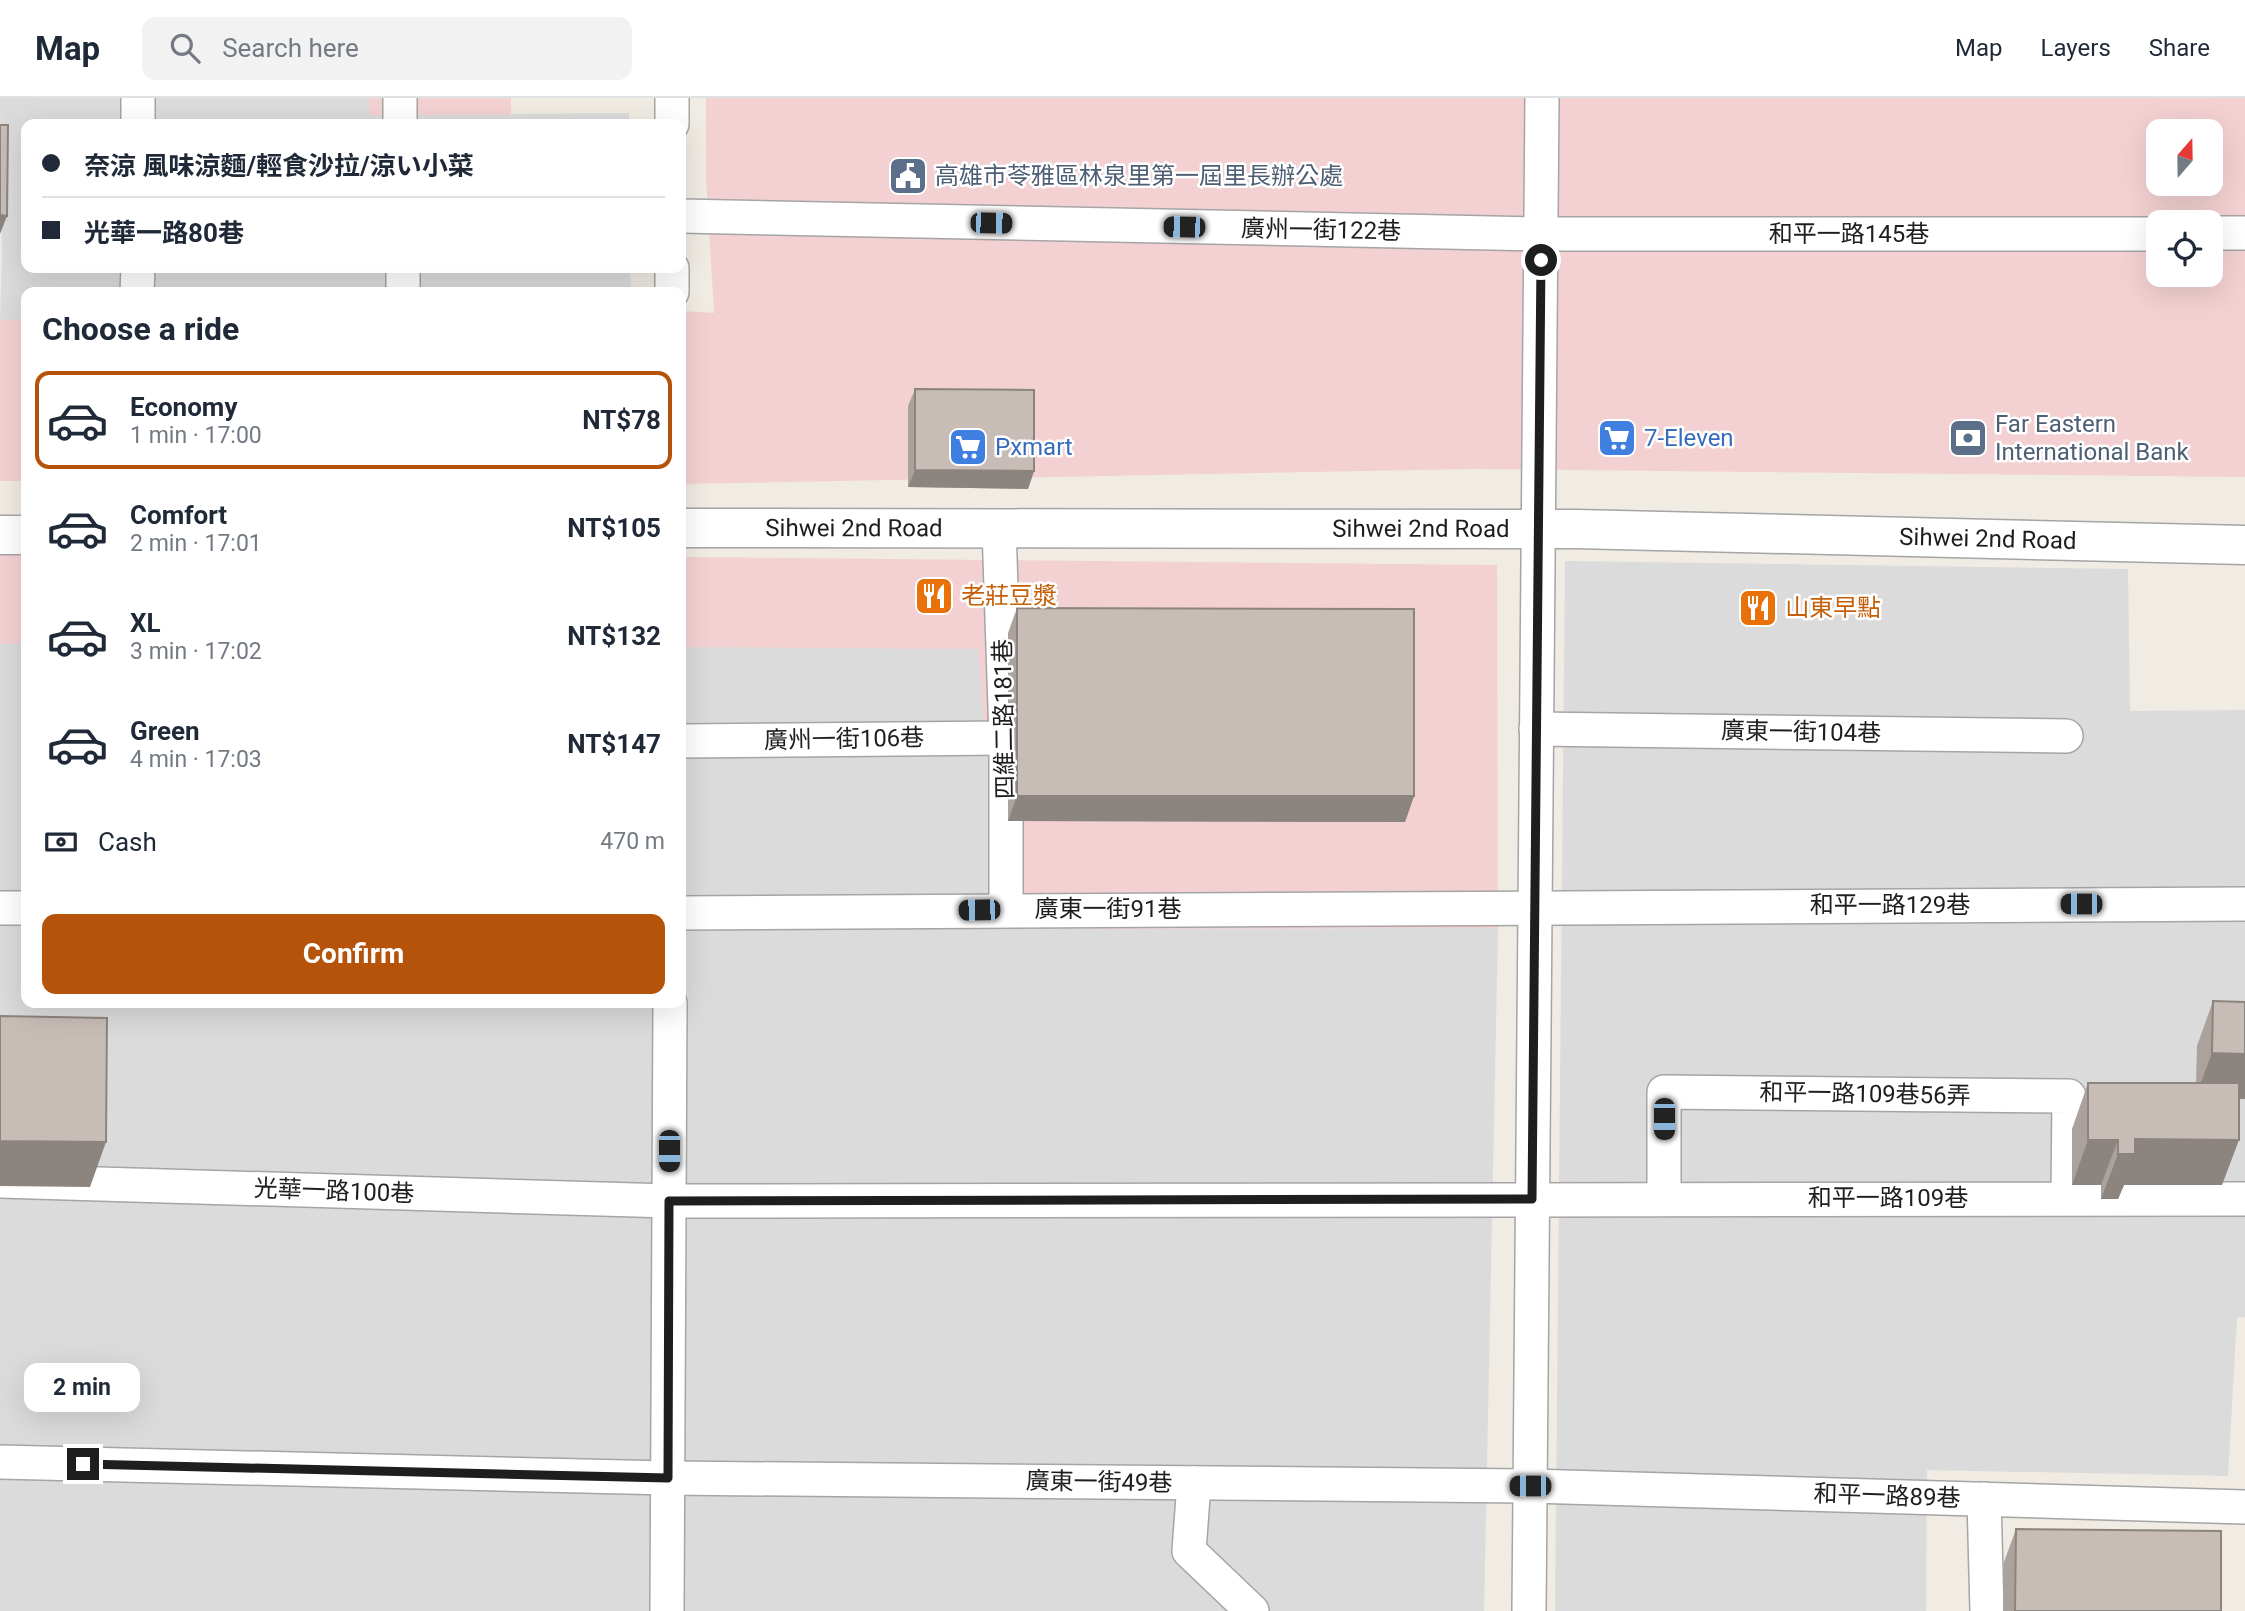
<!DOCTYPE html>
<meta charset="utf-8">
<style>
:root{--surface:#fff;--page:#f2f2f3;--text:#1f2937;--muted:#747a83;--line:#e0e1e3;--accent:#b45309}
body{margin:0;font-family:Roboto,"Noto Sans TC","Noto Sans JP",sans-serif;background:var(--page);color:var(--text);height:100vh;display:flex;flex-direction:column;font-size:26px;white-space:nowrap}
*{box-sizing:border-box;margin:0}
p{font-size:23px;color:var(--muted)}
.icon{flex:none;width:38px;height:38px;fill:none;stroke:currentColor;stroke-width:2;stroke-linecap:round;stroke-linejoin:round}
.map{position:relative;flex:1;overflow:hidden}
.panel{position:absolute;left:21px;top:189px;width:665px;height:721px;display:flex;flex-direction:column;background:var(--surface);border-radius:14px;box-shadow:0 7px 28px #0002}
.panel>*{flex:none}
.hud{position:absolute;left:21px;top:21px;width:665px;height:154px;border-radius:14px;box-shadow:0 7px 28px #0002;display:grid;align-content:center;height:154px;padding:0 21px;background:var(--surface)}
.needle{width:46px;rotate:20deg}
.fabs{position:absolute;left:2146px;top:21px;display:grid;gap:14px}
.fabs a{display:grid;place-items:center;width:77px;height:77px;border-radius:14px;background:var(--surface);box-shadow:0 7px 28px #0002;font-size:35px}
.end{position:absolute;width:32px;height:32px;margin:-16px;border:9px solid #1e1e1e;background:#fff;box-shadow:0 0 0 4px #fff}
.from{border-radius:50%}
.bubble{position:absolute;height:49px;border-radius:14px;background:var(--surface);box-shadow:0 7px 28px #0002;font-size:23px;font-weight:700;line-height:49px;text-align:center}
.car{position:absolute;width:21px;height:42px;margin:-21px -10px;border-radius:9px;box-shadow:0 0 5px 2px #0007;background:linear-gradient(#222 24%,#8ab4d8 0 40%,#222 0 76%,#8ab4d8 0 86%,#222 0)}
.hud b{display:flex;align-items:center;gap:24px;height:66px;font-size:26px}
.hud b+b{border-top:2px solid var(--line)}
.hud i{width:18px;height:18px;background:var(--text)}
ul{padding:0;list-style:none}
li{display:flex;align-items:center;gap:21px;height:98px;margin:0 14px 10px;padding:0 7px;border:4px solid transparent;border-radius:14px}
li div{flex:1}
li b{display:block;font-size:26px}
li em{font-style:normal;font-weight:700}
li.on{border-color:var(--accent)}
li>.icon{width:63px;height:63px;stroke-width:1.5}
h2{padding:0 21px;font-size:32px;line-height:84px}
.pay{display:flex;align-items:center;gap:18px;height:77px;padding:0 21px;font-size:26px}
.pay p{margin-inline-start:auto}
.primary-button{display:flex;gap:14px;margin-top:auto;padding:14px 21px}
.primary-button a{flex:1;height:80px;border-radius:14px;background:var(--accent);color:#fff;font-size:28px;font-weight:700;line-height:80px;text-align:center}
header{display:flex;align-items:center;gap:42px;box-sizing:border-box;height:98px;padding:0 35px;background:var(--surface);border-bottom:2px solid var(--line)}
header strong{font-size:33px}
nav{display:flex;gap:38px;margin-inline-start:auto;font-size:24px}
.search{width:490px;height:63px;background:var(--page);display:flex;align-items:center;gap:18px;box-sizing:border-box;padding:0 24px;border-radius:14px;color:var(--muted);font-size:26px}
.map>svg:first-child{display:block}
</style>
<header>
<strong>Map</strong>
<div class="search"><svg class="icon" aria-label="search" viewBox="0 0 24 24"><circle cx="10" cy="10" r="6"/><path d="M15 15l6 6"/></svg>Search here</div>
<nav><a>Map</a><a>Layers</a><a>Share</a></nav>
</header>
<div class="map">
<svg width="2245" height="1513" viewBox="0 0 2245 1513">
<rect width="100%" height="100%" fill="#f0ebe3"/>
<!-- residential -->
<g fill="#dcdbdb">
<path d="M0,0H369V17L629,15V26H26V170H630L631,194H26V222H0L2,156Z"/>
<path d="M1565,463L2128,471L2130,613L2245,612V1219L2237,1220L2228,1378L1927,1372L1926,1513H1555Z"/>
<path d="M0,546H26V905H681V549L978,550L1002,831L1498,830L1484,1513H0Z"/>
</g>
<!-- commercial -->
<g fill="#f3d1d2" fill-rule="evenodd">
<rect x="369" y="0" width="142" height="17"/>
<path d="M706,0H2245V379L1472,371L681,386V213L714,215L706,79ZM2158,33H2210V86H2158ZM2158,124H2210V177H2158Z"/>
<rect x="0" y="222" width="26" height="161"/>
<rect x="0" y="453" width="26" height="93"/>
<path d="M681,459L1497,467L1498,830L1002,831L978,551L681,549Z"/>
</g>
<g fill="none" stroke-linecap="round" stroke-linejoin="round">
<defs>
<g id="minor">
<path d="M400,0V26"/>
<path d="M138,26V0"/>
<path d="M672,26V0"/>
<path d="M681,118L1541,136H2158"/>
<path d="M2210,135H2245"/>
<path d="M403,170V194"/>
<path d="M137,194L138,170"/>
<path d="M672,194V170"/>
<path d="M999,430L1006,640V811"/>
<path d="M1536,631L2066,638"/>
<path d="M681,643L1006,640"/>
<path d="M0,810H26"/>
<path d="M681,815L2245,806"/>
<path d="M0,1083L669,1103L2245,1101"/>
<path d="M1664,1100V994L2069,998L2068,1100"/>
<path d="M0,1364L668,1380L1530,1388L2245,1409"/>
<path d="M1194,1385L1189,1453L1252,1513"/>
<path d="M1984,1401L1987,1513"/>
<path d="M667,1513L670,905"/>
<path d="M1529,1513L1542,0"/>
</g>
<g id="tertiary">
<path id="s1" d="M681,430L1576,431L2245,447"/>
<path d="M0,437H26"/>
</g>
</defs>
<!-- minor casing -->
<use href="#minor" stroke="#a5a5a5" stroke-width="36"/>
<!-- tertiary casing -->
<use href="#tertiary" stroke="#a5a5a5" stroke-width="41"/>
<!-- minor -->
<use href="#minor" stroke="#fff" stroke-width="33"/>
<!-- tertiary -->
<use href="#tertiary" stroke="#fff" stroke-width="38"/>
</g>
<!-- wall -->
<g fill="#aca29d">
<path d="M915,291L1034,373L1028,391L908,389V308Z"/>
<path d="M1017,510L1414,698L1405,724L1008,723V535Z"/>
<path d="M2213,903L2239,1001L2222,1087H2124L2118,1101H2101V1087H2072V1031L2088,985H2196L2197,948Z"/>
<path d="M2016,1431L2221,1513H2003L2004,1464Z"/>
</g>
<!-- shaded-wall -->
<g fill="#8c847f">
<path d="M0,117L7,118L0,136Z"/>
<path d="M915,372L1034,373L1028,391L908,389Z"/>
<path d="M1017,698H1414L1405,724L1008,723Z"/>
<path d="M2212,955L2245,956V1001L2195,1000Z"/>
<path d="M2135,1041L2239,1042L2222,1087H2124L2118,1101H2101L2118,1056Z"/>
<path d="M2088,1042H2118L2101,1087H2072Z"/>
<path d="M0,1043L106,1044L90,1089L0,1088Z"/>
</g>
<!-- building -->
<g fill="#c8bcb6" stroke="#8c847f" stroke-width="2">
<path d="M0,27H8L7,118L0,117Z"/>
<path d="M915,291L1034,292V373L915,372Z"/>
<path d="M1017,510L1414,511V698H1017Z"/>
<path d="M2213,903L2245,904V956L2212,955Z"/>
<path d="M0,918L107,920L106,1044L0,1043Z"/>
<path d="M2088,985H2239V1042L2135,1041V1056H2118V1042H2088Z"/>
<path d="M2016,1431L2221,1433V1513H2015Z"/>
</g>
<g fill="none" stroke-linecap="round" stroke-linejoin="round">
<!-- route -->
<path stroke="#1e1e1e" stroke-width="9" d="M83,1366L668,1380L669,1103L1532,1101L1541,162"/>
</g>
<!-- icons -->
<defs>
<symbol id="civic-square" viewBox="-11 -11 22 22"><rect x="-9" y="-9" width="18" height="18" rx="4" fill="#5c6f8a" stroke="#fff"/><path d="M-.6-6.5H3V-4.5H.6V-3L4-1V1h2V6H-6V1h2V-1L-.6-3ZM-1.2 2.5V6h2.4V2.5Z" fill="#fff"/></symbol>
<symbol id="supermarket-square" viewBox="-11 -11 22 22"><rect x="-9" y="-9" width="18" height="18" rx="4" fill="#3f7fe0" stroke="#fff"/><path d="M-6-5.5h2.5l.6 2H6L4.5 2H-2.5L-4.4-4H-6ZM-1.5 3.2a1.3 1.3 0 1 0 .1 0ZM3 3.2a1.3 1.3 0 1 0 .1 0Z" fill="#fff"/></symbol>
<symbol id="bank-square" viewBox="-11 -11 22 22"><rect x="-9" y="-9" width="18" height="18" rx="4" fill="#5c6f8a" stroke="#fff"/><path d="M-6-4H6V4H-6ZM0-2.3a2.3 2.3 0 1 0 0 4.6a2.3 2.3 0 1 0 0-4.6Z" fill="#fff"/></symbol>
<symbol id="restaurant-square" viewBox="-11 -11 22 22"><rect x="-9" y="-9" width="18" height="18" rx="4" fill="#e8710a" stroke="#fff"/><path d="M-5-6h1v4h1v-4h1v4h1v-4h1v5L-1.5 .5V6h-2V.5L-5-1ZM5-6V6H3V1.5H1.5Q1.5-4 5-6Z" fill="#fff"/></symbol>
</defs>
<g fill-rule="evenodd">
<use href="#civic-square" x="886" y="56" width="44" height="44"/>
<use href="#supermarket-square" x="1595" y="318" width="44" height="44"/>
<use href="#bank-square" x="1946" y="318" width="44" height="44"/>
<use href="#supermarket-square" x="946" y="327" width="44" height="44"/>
<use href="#restaurant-square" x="912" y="476" width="44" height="44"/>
<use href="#restaurant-square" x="1736" y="488" width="44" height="44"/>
</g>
<g text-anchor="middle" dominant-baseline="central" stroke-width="5" stroke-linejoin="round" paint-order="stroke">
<!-- service labels -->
<g font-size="24" fill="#4e5e75" stroke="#fff" text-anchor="start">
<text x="935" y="78">高雄市苓雅區林泉里第一屆里長辦公處</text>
<text x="1995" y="326">Far Eastern<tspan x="1995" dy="28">International Bank</tspan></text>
</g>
<!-- street labels -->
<g font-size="24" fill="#1e1e1e" stroke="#fff">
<text transform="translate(1321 132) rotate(1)">廣州一街122巷</text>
<text x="1849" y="136">和平一路145巷</text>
<text stroke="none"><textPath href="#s1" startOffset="173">Sihwei 2nd Road</textPath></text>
<text stroke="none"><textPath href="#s1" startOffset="740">Sihwei 2nd Road</textPath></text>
<text stroke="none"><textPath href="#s1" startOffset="1307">Sihwei 2nd Road</textPath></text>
<text transform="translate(1004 621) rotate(-91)">四維二路181巷</text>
<text transform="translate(1801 634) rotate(1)">廣東一街104巷</text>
<text transform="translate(844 641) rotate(-1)">廣州一街106巷</text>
<text x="1890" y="807">和平一路129巷</text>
<text x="1108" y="811">廣東一街91巷</text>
<text transform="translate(1865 996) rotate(1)">和平一路109巷56弄</text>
<text transform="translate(334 1093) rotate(2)">光華一路100巷</text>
<text x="1888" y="1100">和平一路109巷</text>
<text transform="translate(1099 1384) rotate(1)">廣東一街49巷</text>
<text transform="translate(1887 1398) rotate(2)">和平一路89巷</text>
</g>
<!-- shop labels -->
<g font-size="24" fill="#366cbe" stroke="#fff" text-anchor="start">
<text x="1644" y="340">7-Eleven</text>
<text x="995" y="349">Pxmart</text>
</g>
<!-- food labels -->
<g font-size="24" fill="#c56008" stroke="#fff" text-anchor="start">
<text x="961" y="498">老莊豆漿</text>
<text x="1785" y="510">山東早點</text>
</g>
</g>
</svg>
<div class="fabs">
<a><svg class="needle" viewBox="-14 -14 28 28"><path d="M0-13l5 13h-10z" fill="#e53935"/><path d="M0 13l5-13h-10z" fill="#747a83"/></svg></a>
<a><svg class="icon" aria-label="locate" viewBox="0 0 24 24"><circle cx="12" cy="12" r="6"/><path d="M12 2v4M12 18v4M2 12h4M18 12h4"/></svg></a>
</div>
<i class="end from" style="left:1541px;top:162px"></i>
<i class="end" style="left:83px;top:1366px"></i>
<div class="bubble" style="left:24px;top:1265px;width:116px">2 min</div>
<i class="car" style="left:991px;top:125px;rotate:91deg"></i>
<i class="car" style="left:1184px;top:129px;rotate:271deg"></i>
<i class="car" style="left:2081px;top:806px;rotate:270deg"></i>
<i class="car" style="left:979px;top:812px;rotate:269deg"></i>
<i class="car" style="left:1664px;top:1021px;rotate:180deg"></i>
<i class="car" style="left:669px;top:1053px;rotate:180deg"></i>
<i class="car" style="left:1530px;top:1388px;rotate:270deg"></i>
<div class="hud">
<b><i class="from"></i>奈涼 風味涼麵/輕食沙拉/涼い小菜</b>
<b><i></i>光華一路80巷</b>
</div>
<section class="panel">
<h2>Choose a ride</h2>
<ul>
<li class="on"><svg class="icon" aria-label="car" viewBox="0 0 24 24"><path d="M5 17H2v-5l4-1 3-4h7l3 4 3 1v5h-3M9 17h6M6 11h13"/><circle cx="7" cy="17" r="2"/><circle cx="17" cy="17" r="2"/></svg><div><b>Economy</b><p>1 min · 17:00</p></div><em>NT$78</em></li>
<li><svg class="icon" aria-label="car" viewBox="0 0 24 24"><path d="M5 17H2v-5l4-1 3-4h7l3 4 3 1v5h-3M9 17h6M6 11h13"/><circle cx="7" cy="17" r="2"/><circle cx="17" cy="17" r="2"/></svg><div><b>Comfort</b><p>2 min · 17:01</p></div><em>NT$105</em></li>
<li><svg class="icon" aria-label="car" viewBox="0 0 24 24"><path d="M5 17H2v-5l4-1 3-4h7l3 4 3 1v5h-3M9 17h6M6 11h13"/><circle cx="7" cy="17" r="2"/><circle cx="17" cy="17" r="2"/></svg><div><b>XL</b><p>3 min · 17:02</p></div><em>NT$132</em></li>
<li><svg class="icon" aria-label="car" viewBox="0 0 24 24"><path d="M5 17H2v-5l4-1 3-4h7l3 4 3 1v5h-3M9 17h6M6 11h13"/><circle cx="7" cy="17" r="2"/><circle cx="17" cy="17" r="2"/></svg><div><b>Green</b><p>4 min · 17:03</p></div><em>NT$147</em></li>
</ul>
<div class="pay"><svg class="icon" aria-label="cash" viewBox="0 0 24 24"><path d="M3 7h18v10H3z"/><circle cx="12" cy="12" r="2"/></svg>Cash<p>470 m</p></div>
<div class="primary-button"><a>Confirm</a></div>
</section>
</div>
